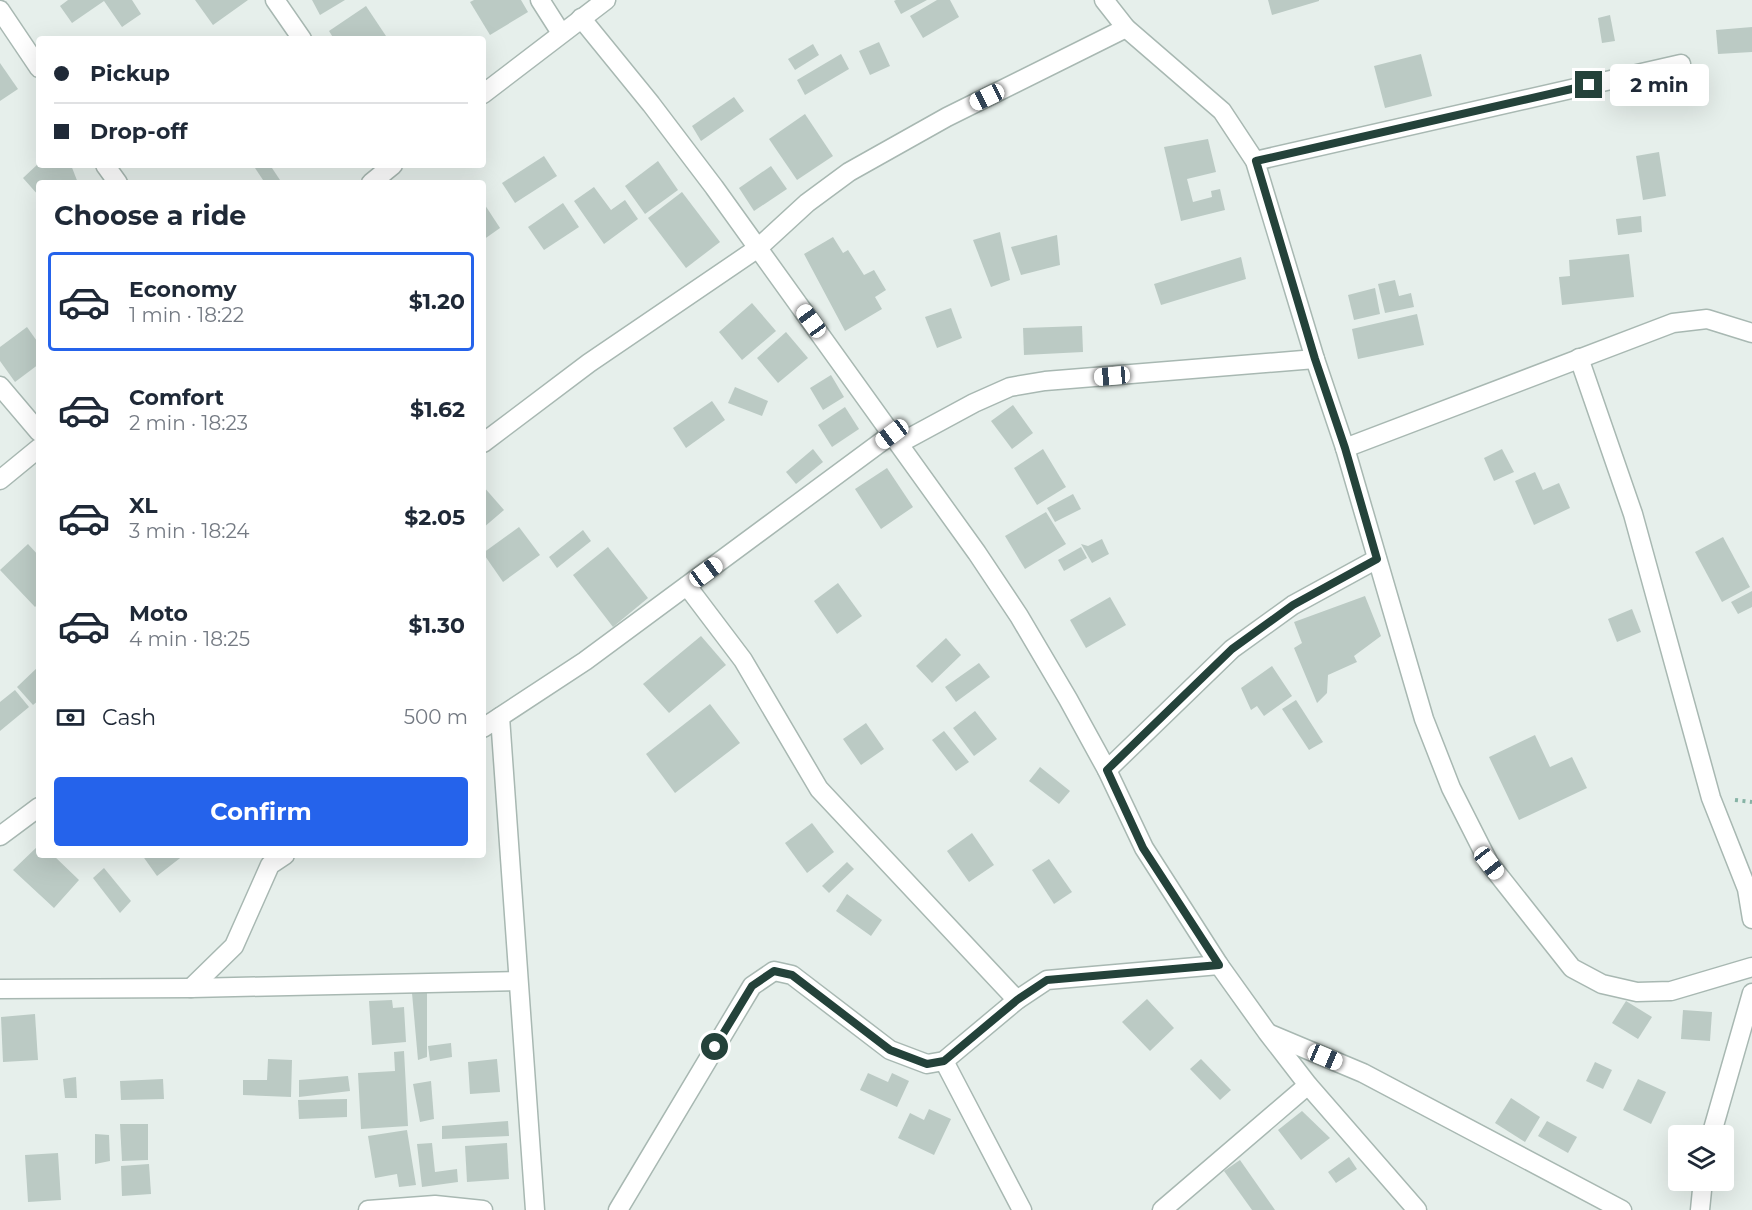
<!DOCTYPE html>
<meta charset="utf-8">
<style>
:root{--surface:#fff;--page:#f2f2f3;--text:#1f2937;--muted:#747a83;--line:#e0e1e3;--accent:#2563eb}
body{margin:0;font-family:Montserrat,sans-serif;background:var(--page);color:var(--text);height:100vh;display:flex;flex-direction:column;font-size:22px;white-space:nowrap}
*{box-sizing:border-box;margin:0}
p{font-size:20px;color:var(--muted)}
.icon{flex:none;width:33px;height:33px;fill:none;stroke:currentColor;stroke-width:2;stroke-linecap:round;stroke-linejoin:round}
.map{position:relative;flex:1;overflow:hidden}
.drawer{position:absolute;left:36px;top:180px;width:450px;height:678px;display:flex;flex-direction:column;background:var(--surface);border-radius:6px;box-shadow:0 6px 24px #0002}
.drawer>*{flex:none}
.guide{position:absolute;left:36px;top:36px;width:450px;height:132px;border-radius:6px;box-shadow:0 6px 24px #0002;display:grid;align-content:center;height:132px;padding:0 18px;background:var(--surface)}
.controls{position:absolute;left:1668px;top:1125px;display:grid;gap:12px}
.controls a{display:grid;place-items:center;width:66px;height:66px;border-radius:6px;background:var(--surface);box-shadow:0 6px 24px #0002;font-size:30px}
.end{position:absolute;width:27px;height:27px;margin:-14px;border:8px solid #24423a;background:#fff;box-shadow:0 0 0 3px #fff}
.from{border-radius:50%}
.bubble{position:absolute;height:42px;border-radius:6px;background:var(--surface);box-shadow:0 6px 24px #0002;font-size:20px;font-weight:700;line-height:42px;text-align:center}
.car{position:absolute;width:18px;height:36px;margin:-18px -9px;border-radius:8px;box-shadow:0 0 4px 2px #0007;background:linear-gradient(#fff 24%,#345 0 40%,#fff 0 76%,#345 0 86%,#fff 0)}
.guide b{display:flex;align-items:center;gap:21px;height:57px;font-size:22px}
.guide b+b{border-top:2px solid var(--line)}
.guide i{width:15px;height:15px;background:var(--text)}
ul{padding:0;list-style:none}
li{display:flex;align-items:center;gap:18px;height:99px;margin:0 12px 9px;padding:0 6px;border:3px solid transparent;border-radius:6px}
li div{flex:1}
li b{display:block;font-size:22px}
li em{font-style:normal;font-weight:700}
li.active{border-color:var(--accent)}
li>.icon{width:54px;height:54px;stroke-width:1.5}
h2{padding:0 18px;font-size:27px;line-height:72px}
.pay{display:flex;align-items:center;gap:15px;height:66px;padding:0 18px;font-size:22px}
.pay p{margin-inline-start:auto}
.cta{display:flex;gap:12px;margin-top:auto;padding:12px 18px}
.cta a{flex:1;height:69px;border-radius:6px;background:var(--accent);color:#fff;font-size:24px;font-weight:700;line-height:69px;text-align:center}
.map>svg:first-child{display:block}
</style>
<div class="map">
<svg width="1752" height="1210" viewBox="0 0 1752 1210">
<rect width="100%" height="100%" fill="#e6efeb"/>
<!-- building -->
<g fill="#bbcac4">
<path d="M68,0H132L141,14L122,27L104,1L72,23L60,6Z"/>
<path d="M195,0H248L213,25Z"/>
<path d="M312,0H345L320,15Z"/>
<path d="M474,0H521L528,12L490,35L470,2Z"/>
<path d="M896,0H927L901,14L894,1Z"/>
<path d="M937,0H950L959,17L923,38L910,16Z"/>
<path d="M1268,0H1319V1L1272,15Z"/>
<path d="M366,6L388,39H334L329,31Z"/>
<path d="M1610,15L1615,41L1602,43L1598,18Z"/>
<path d="M1752,27V52L1718,54L1716,30Z"/>
<path d="M879,42L890,66L870,75L859,51Z"/>
<path d="M813,44L819,55L795,70L788,59Z"/>
<path d="M841,54L849,69L805,95L797,80Z"/>
<path d="M1421,54L1432,96L1385,108L1374,66Z"/>
<path d="M0,63L18,89L0,101Z"/>
<path d="M734,97L744,111L701,141L692,126Z"/>
<path d="M805,114L833,156L797,180L769,139Z"/>
<path d="M1208,139L1216,172L1187,179L1193,202L1212,197L1211,191L1220,189L1225,210L1181,221L1164,147Z"/>
<path d="M1659,152L1666,196L1643,200L1636,156Z"/>
<path d="M544,156L557,176L515,203L502,183Z"/>
<path d="M658,161L678,190L645,214L625,186Z"/>
<path d="M39,163V165H71L78,183H39V196L23,178Z"/>
<path d="M253,165H270L282,183H265Z"/>
<path d="M771,166L787,189L754,211L739,188Z"/>
<path d="M594,187L611,210L625,200L638,219L604,244L574,201Z"/>
<path d="M682,192L720,242L686,268L648,218Z"/>
<path d="M483,202L500,228L483,240Z"/>
<path d="M563,203L579,227L544,250L528,227Z"/>
<path d="M1641,216L1642,232L1618,235L1616,219Z"/>
<path d="M1000,232L1010,280L991,287L973,240Z"/>
<path d="M1057,235L1060,265L1021,275L1011,247Z"/>
<path d="M833,237L843,253L848,250L864,275L874,270L886,290L875,297L882,309L845,331L804,254Z"/>
<path d="M1629,254L1634,297L1562,305L1559,277L1570,276L1569,260Z"/>
<path d="M1241,257L1246,279L1161,305L1154,284Z"/>
<path d="M1395,280L1399,296L1411,293L1414,307L1385,313L1378,284Z"/>
<path d="M1375,288L1380,314L1354,320L1348,295Z"/>
<path d="M752,303L776,331L742,360L719,332Z"/>
<path d="M951,308L962,338L937,348L925,317Z"/>
<path d="M1417,314L1424,345L1358,359L1352,329Z"/>
<path d="M1082,326L1083,352L1024,355L1023,328Z"/>
<path d="M27,327L39,344V364L15,382L0,361V347Z"/>
<path d="M786,332L808,358L778,383L757,358Z"/>
<path d="M831,375L844,397L823,410L810,388Z"/>
<path d="M735,387L768,401L762,416L728,403Z"/>
<path d="M712,401L725,420L686,448L673,428Z"/>
<path d="M1013,405L1033,433L1012,449L991,421Z"/>
<path d="M845,407L859,429L832,447L818,425Z"/>
<path d="M813,449L823,462L796,484L786,472Z"/>
<path d="M1043,449L1066,487L1037,505L1014,468Z"/>
<path d="M1502,449L1514,472L1494,481L1484,458Z"/>
<path d="M887,468L913,507L881,529L855,489Z"/>
<path d="M1535,472L1543,490L1559,483L1570,508L1534,525L1515,481Z"/>
<path d="M483,486L504,510L483,528Z"/>
<path d="M1073,494L1081,509L1055,522L1047,508Z"/>
<path d="M1046,512L1066,544L1025,569L1005,536Z"/>
<path d="M519,527L540,555L503,582L483,553Z"/>
<path d="M583,530L591,541L557,568L549,557Z"/>
<path d="M1723,537L1750,587L1722,602L1695,552Z"/>
<path d="M1102,539L1109,554L1092,563L1081,544L1088,546Z"/>
<path d="M28,544L39,556V603L35,607L0,570Z"/>
<path d="M608,547L648,598L613,627L573,575Z"/>
<path d="M1081,547L1087,558L1064,571L1058,560Z"/>
<path d="M838,583L862,616L837,634L814,601Z"/>
<path d="M1752,591V607L1738,614L1731,602Z"/>
<path d="M1365,596L1381,636L1354,656L1357,662L1328,675L1327,693L1317,703L1294,648L1302,643L1294,622Z"/>
<path d="M1110,597L1126,625L1086,648L1070,620Z"/>
<path d="M1632,609L1641,632L1617,642L1608,619Z"/>
<path d="M701,636L726,665L669,713L643,684Z"/>
<path d="M946,638L961,655L932,683L916,666Z"/>
<path d="M979,663L990,677L956,702L945,687Z"/>
<path d="M39,666V700L33,705L17,687Z"/>
<path d="M1272,666L1292,696L1264,716L1257,706L1251,710L1241,688Z"/>
<path d="M15,690L29,707L0,731V702Z"/>
<path d="M1296,700L1323,742L1309,750L1282,709Z"/>
<path d="M710,704L740,743L675,793L646,754Z"/>
<path d="M975,711L997,739L974,756L953,728Z"/>
<path d="M866,723L884,749L861,765L843,739Z"/>
<path d="M944,731L969,762L956,771L932,740Z"/>
<path d="M1535,735L1550,767L1572,757L1587,788L1519,820L1489,757Z"/>
<path d="M1040,767L1070,791L1059,804L1029,781Z"/>
<path d="M812,823L834,852L807,873L785,843Z"/>
<path d="M972,833L994,865L969,882L947,851Z"/>
<path d="M39,845V855H53L79,880L54,908L13,870Z"/>
<path d="M142,855H184L157,876Z"/>
<path d="M1049,859L1072,892L1054,904L1032,870Z"/>
<path d="M847,862L854,869L829,893L822,886Z"/>
<path d="M104,868L131,901L120,913L93,878Z"/>
<path d="M847,894L882,920L871,936L836,911Z"/>
<path d="M427,992V1057L418,1060L412,993Z"/>
<path d="M1147,999L1174,1028L1150,1051L1122,1022Z"/>
<path d="M392,1000L393,1008L404,1007L406,1042L372,1045L369,1001Z"/>
<path d="M1626,1001L1652,1017L1638,1039L1612,1023Z"/>
<path d="M1683,1010L1712,1012L1710,1041L1681,1039Z"/>
<path d="M35,1014L38,1060L3,1062L1,1017Z"/>
<path d="M451,1043L452,1057L430,1061L428,1046Z"/>
<path d="M404,1051L408,1126L361,1129L358,1073L395,1071L394,1052Z"/>
<path d="M268,1059L292,1060L291,1097L243,1095V1080H267Z"/>
<path d="M497,1059L500,1092L470,1094L468,1062Z"/>
<path d="M1201,1059L1231,1090L1220,1100L1190,1069Z"/>
<path d="M1595,1062L1612,1070L1603,1089L1586,1081Z"/>
<path d="M868,1073L888,1082L892,1073L909,1081L897,1107L860,1090Z"/>
<path d="M348,1076L350,1091L299,1097V1080Z"/>
<path d="M76,1077L77,1098H65L63,1079Z"/>
<path d="M163,1079L164,1099L121,1100L120,1081Z"/>
<path d="M1638,1079L1666,1092L1651,1124L1623,1110Z"/>
<path d="M431,1081L434,1119L420,1122L413,1084Z"/>
<path d="M1511,1098L1540,1117L1525,1142L1495,1123Z"/>
<path d="M347,1099V1117L299,1119L298,1100Z"/>
<path d="M929,1109L951,1119L934,1155L898,1138L910,1113L924,1120Z"/>
<path d="M1302,1111L1330,1138L1301,1160L1278,1130Z"/>
<path d="M508,1121L509,1136L442,1139V1126Z"/>
<path d="M1547,1121L1577,1137L1568,1153L1538,1136Z"/>
<path d="M120,1124H148V1160L122,1161Z"/>
<path d="M407,1130L416,1185L399,1187L397,1174L375,1178L368,1136Z"/>
<path d="M95,1134L109,1135L110,1161L95,1164Z"/>
<path d="M432,1143L435,1172L457,1169L458,1182L422,1187L417,1144Z"/>
<path d="M507,1143L509,1179L467,1182L465,1146Z"/>
<path d="M58,1153L61,1200L28,1202L25,1155Z"/>
<path d="M1349,1157L1357,1169L1336,1183L1328,1172Z"/>
<path d="M1240,1160L1275,1210H1252L1224,1171Z"/>
<path d="M149,1164L151,1194L122,1196L121,1166Z"/>
</g>
<g fill="none" stroke-linecap="round" stroke-linejoin="round">
<defs>
<g id="minor">
<path d="M275,0L302,39"/>
<path d="M540,0L561,33"/>
<path d="M1104,0L1126,28L1222,111L1255,161L1315,359L1345,448L1424,719L1451,788L1489,863L1572,968L1602,984L1637,992L1671,991L1752,967"/>
<path d="M0,10L39,68"/>
<path d="M581,18L651,104L714,187L977,553L1019,616L1068,699L1107,770L1144,848L1219,965L1267,1032L1308,1085L1417,1210"/>
<path d="M483,94L606,0"/>
<path d="M1255,161L1681,64"/>
<path d="M105,165L118,183"/>
<path d="M371,183L393,165"/>
<path d="M1579,358L1633,514L1711,798L1747,889L1752,919"/>
<path d="M0,386L39,432"/>
<path d="M483,443L589,363L758,248L807,203L849,172L947,117L1126,28"/>
<path d="M900,443L974,403L1010,387L1045,381L1315,359"/>
<path d="M1345,448L1673,323L1707,319L1752,333"/>
<path d="M0,480L39,448"/>
<path d="M687,586L743,660L819,789L1017,1000"/>
<path d="M500,717L535,1210"/>
<path d="M483,728L585,661L892,434"/>
<path d="M1107,770L1232,649L1293,605L1377,559"/>
<path d="M0,836L39,807"/>
<path d="M191,988L234,946L270,865L285,855"/>
<path d="M0,989L191,988L518,981"/>
<path d="M1270,1034L1363,1073L1622,1210"/>
<path d="M944,1061L1022,1210"/>
<path d="M1711,1136L1752,993"/>
<path d="M368,1210L435,1205L483,1210"/>
<path d="M618,1210L752,986L774,971L792,975L890,1050L927,1064L944,1061L1017,1000L1047,980L1219,965"/>
<path d="M1162,1210L1308,1085"/>
<path d="M1700,1210L1703,1180"/>
</g>
</defs>
<!-- minor casing -->
<use href="#minor" stroke="#a8b8b2" stroke-width="21"/>
<!-- path -->
<path stroke="#86b3a5" stroke-width="4" stroke-dasharray="3 4.5" stroke-linecap="butt" d="M1735,800L1752,802"/>
<!-- minor -->
<use href="#minor" stroke="#fff" stroke-width="18"/>
</g>
<g fill="none" stroke-linecap="round" stroke-linejoin="round">
<!-- route -->
<path stroke="#24423a" stroke-width="8" d="M715,1047L752,986L774,971L792,975L890,1050L927,1064L944,1061L1017,1000L1047,980L1219,965L1143,848L1107,770L1232,649L1293,605L1377,559L1345,448L1315,359L1256,161L1589,85"/>
</g>
</svg>
<div class="controls">
<a><svg class="icon" aria-label="layers" viewBox="0 0 24 24"><path d="M12 4l9 5-9 5-9-5zM3 14l9 5 9-5"/></svg></a>
</div>
<i class="end from" style="left:715px;top:1047px"></i>
<i class="end" style="left:1589px;top:85px"></i>
<div class="bubble" style="left:1610px;top:64px;width:99px">2 min</div>
<i class="car" style="left:987px;top:97px;rotate:244deg"></i>
<i class="car" style="left:811px;top:321px;rotate:324deg"></i>
<i class="car" style="left:1112px;top:376px;rotate:265deg"></i>
<i class="car" style="left:892px;top:434px;rotate:233deg"></i>
<i class="car" style="left:706px;top:572px;rotate:54deg"></i>
<i class="car" style="left:1489px;top:863px;rotate:142deg"></i>
<i class="car" style="left:1325px;top:1057px;rotate:113deg"></i>
<div class="guide">
<b><i class="from"></i>Pickup</b>
<b><i></i>Drop-off</b>
</div>
<section class="drawer">
<h2>Choose a ride</h2>
<ul>
<li class="active"><svg class="icon" aria-label="car" viewBox="0 0 24 24"><path d="M5 17H2v-5l4-1 3-4h7l3 4 3 1v5h-3M9 17h6M6 11h13"/><circle cx="7" cy="17" r="2"/><circle cx="17" cy="17" r="2"/></svg><div><b>Economy</b><p>1 min · 18:22</p></div><em>$1.20</em></li>
<li><svg class="icon" aria-label="car" viewBox="0 0 24 24"><path d="M5 17H2v-5l4-1 3-4h7l3 4 3 1v5h-3M9 17h6M6 11h13"/><circle cx="7" cy="17" r="2"/><circle cx="17" cy="17" r="2"/></svg><div><b>Comfort</b><p>2 min · 18:23</p></div><em>$1.62</em></li>
<li><svg class="icon" aria-label="car" viewBox="0 0 24 24"><path d="M5 17H2v-5l4-1 3-4h7l3 4 3 1v5h-3M9 17h6M6 11h13"/><circle cx="7" cy="17" r="2"/><circle cx="17" cy="17" r="2"/></svg><div><b>XL</b><p>3 min · 18:24</p></div><em>$2.05</em></li>
<li><svg class="icon" aria-label="car" viewBox="0 0 24 24"><path d="M5 17H2v-5l4-1 3-4h7l3 4 3 1v5h-3M9 17h6M6 11h13"/><circle cx="7" cy="17" r="2"/><circle cx="17" cy="17" r="2"/></svg><div><b>Moto</b><p>4 min · 18:25</p></div><em>$1.30</em></li>
</ul>
<div class="pay"><svg class="icon" aria-label="cash" viewBox="0 0 24 24"><path d="M3 7h18v10H3z"/><circle cx="12" cy="12" r="2"/></svg>Cash<p>500 m</p></div>
<div class="cta"><a>Confirm</a></div>
</section>
</div>
